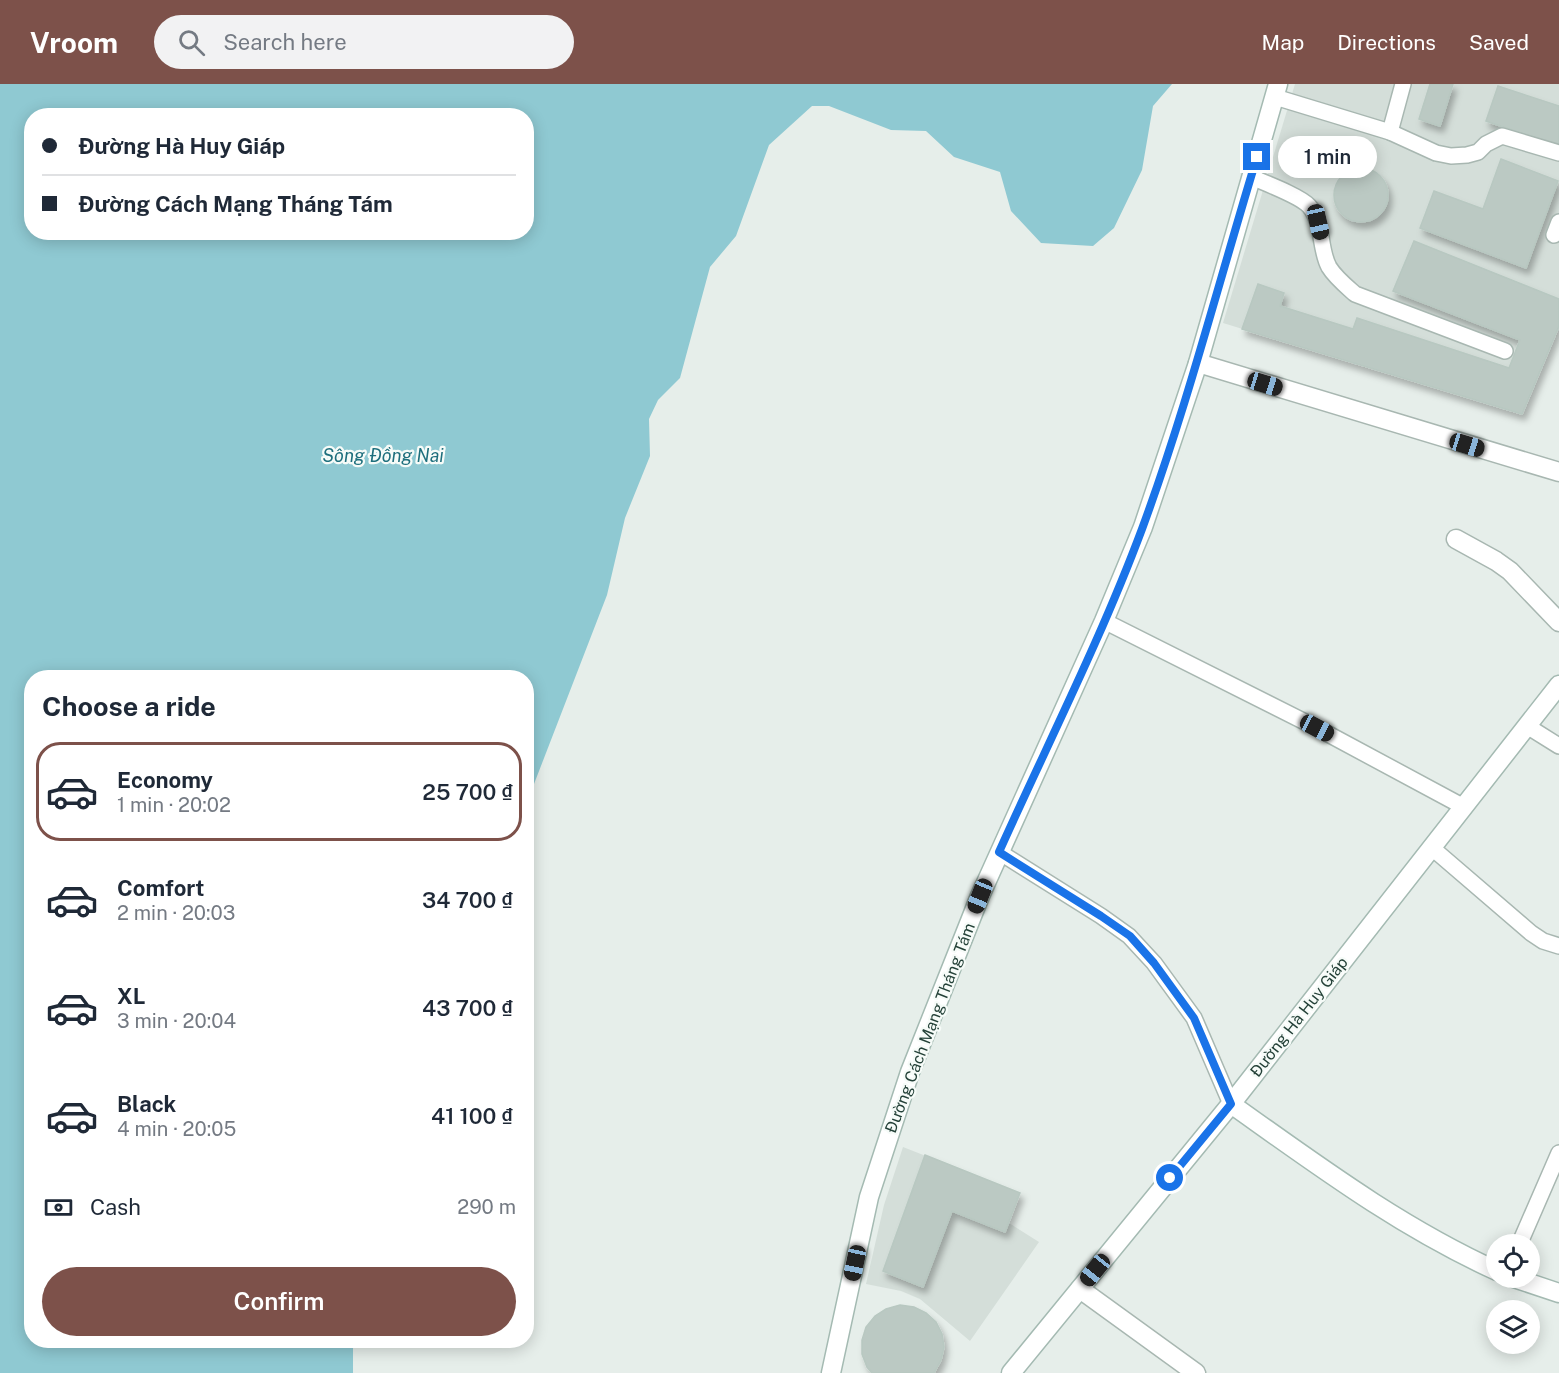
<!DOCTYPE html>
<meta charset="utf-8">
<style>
:root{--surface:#fff;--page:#f2f2f3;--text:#1f2937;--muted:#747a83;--line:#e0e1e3;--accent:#7d514a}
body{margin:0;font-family:"Public Sans",sans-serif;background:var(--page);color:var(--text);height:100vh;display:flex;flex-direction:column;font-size:22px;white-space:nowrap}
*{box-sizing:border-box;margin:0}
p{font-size:20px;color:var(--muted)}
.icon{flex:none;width:33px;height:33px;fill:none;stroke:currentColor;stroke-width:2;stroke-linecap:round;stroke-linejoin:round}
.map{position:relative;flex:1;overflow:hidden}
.sheet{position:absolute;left:24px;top:586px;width:510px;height:678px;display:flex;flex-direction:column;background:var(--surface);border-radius:24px;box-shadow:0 3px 15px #0003}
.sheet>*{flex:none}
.banner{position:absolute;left:24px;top:24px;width:510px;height:132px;border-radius:24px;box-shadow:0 3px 15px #0003;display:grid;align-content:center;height:132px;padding:0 18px;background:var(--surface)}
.fabs{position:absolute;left:1486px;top:1150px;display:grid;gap:12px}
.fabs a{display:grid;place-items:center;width:54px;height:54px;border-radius:50%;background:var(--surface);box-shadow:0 3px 15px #0003;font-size:30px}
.end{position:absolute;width:27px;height:27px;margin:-14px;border:8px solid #1a73e8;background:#fff;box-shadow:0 0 0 3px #fff}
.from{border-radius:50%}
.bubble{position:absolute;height:42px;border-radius:21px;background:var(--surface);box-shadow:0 3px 15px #0003;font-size:20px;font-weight:600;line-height:42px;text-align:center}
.car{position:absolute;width:18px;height:36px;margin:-18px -9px;border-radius:8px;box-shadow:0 0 4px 2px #0007;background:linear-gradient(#222 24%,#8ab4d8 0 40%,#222 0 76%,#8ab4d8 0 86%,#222 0)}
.banner b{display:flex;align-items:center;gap:21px;height:57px;font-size:22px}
.banner b+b{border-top:2px solid var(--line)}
.banner i{width:15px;height:15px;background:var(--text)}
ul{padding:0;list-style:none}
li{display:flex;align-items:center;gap:18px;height:99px;margin:0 12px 9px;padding:0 6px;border:3px solid transparent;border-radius:24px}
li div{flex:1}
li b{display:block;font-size:22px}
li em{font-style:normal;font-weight:600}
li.active{border-color:var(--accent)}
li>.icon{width:54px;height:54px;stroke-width:1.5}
h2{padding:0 18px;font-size:27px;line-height:72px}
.pay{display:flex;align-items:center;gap:15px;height:66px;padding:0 18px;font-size:22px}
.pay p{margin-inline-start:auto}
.button{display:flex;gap:12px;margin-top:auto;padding:12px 18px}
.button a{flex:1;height:69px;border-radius:36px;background:var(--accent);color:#fff;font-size:24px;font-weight:600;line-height:69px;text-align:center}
header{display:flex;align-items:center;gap:36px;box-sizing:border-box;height:84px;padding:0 30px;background:var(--accent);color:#fff}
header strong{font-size:28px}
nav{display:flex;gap:33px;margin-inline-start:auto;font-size:21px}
.search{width:420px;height:54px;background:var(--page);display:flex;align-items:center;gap:15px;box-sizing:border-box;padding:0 21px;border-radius:33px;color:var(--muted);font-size:22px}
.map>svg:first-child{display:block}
</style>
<header>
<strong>Vroom</strong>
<div class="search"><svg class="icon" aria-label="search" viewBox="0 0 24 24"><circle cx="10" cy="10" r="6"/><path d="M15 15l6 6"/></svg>Search here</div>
<nav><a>Map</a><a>Directions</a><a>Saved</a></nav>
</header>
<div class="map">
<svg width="1559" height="1289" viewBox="0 0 1559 1289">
<defs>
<filter id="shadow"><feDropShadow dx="3.5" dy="6" stdDeviation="3" flood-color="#0004"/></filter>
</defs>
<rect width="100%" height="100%" fill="#e6eeea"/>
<!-- built -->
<g fill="#d4ded9">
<path d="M1295,0H1559V242L1522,330L1223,239Z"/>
<path d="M903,1063L1020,1109L1009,1139L1039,1158L970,1257L920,1215L901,1207L866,1200L884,1121Z"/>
</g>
<!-- water -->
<path fill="#8fc9d2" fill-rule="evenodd" d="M0,0H1172L1153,22L1142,86L1114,144L1093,162L1041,159L1011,127L1000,88L954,73L926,47L891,46L829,22H812L769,61L736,152L710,183L680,294L658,316L649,335L650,372L625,434L607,511L534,700L527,735L526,594H32V1257H353V1289H0ZM32,32H526V148H32Z"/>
<!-- building -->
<g fill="#bbc9c3" stroke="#b8c8c1" stroke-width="1.5" filter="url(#shadow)">
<path d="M1430,0H1453L1440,42L1419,35Z"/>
<path d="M1498,2L1559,22V62L1486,37Z"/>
<path d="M1501,75L1558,97L1526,184L1420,144L1434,107L1483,125Z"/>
<circle cx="1361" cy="111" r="27"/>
<path d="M1414,157L1559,215V242L1522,330L1242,245L1258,200L1284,209L1280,222L1353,245L1357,234L1509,284L1520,256L1393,207Z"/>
<path d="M925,1071L1020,1109L1005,1148L952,1127L923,1203L883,1187Z"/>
<path d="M900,1221L914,1223L926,1229L936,1238L942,1250L944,1263L941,1276L934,1289H872L867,1283L862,1270V1256L866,1243L875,1232L886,1225Z"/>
</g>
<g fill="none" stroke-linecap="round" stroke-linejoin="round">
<defs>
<g id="service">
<path d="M1275,13L1390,48L1436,69L1451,72L1467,71L1478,68L1486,60L1502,52L1559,69"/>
<path d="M1390,48L1403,0"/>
<path d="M1251,93C1265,99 1300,112 1309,122C1324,139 1319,165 1329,183C1335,193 1346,202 1355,210L1505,267"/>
<path d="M1554,151L1559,138"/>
<path d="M1104,537L1317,644L1464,723"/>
<path d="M1527,642L1559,662"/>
<path d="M1431,763L1531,849L1543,857L1559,862"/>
<path d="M999,768L1101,832L1129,852L1154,879L1194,934L1231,1020"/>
<path d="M1519,1161L1559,1069"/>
</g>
<g id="minor">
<path d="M1198,279L1559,388"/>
<path d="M1456,455L1496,477L1510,487L1559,538"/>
<path d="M1080,1205L1196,1289"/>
</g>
<g id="secondary">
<path d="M1231,1020C1317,1081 1400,1143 1497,1187"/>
<path d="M1514,1194L1559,1209"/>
<path d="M831,1289L869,1113L910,988L980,812L1104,537L1143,443L1198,279L1278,0"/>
<path d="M1011,1289L1231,1020L1559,601"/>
</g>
</defs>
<!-- service casing -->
<use href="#service" stroke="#a8b7b1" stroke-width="18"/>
<!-- minor casing -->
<use href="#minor" stroke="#a8b7b1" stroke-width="21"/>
<!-- secondary casing -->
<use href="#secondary" stroke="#a4bab2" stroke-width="21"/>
<!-- service -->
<use href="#service" stroke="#fff" stroke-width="15"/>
<!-- minor -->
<use href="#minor" stroke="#fff" stroke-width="18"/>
<!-- secondary -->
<use href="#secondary" stroke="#fff" stroke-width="18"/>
</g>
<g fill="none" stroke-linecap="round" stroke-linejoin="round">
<!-- route -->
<path stroke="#1a73e8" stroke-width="8" d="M1170,1094L1231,1020L1194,934L1154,879L1130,852L1101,832L999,768C1047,661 1101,555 1142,445C1187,323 1219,197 1257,73"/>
</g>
<g text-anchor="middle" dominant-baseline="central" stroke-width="4.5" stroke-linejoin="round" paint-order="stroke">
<!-- street labels -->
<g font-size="16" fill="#244138" stroke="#f6fbf8">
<text transform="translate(1299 933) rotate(-52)">Đường Hà Huy Giáp</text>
<text transform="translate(930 944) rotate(-69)">Đường Cách Mạng Tháng Tám</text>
</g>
<!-- water labels -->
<g font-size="18" font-style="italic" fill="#1e6f7d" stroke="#f6fbf8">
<text x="383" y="371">Sông Đồng Nai</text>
</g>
</g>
</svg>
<div class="fabs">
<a><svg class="icon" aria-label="locate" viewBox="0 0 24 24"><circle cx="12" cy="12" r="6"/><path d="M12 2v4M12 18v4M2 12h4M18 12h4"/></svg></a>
<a><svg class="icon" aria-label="layers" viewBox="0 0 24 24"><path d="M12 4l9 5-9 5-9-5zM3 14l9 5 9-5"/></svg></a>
</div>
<i class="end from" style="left:1170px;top:1094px"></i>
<i class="end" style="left:1257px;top:73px"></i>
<div class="bubble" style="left:1278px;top:52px;width:99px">1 min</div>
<i class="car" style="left:1318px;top:138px;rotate:167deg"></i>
<i class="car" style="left:1265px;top:300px;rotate:107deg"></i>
<i class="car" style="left:1467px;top:361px;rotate:107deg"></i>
<i class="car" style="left:1317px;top:644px;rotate:118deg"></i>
<i class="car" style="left:980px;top:812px;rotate:202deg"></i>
<i class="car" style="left:855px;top:1179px;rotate:192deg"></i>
<i class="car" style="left:1095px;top:1186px;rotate:219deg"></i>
<div class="banner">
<b><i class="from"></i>Đường Hà Huy Giáp</b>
<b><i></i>Đường Cách Mạng Tháng Tám</b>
</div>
<section class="sheet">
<h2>Choose a ride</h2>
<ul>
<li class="active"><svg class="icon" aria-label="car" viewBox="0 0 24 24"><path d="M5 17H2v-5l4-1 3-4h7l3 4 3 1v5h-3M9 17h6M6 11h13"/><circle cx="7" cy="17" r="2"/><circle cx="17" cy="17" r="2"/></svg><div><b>Economy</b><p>1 min · 20:02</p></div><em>25 700 ₫</em></li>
<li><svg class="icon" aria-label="car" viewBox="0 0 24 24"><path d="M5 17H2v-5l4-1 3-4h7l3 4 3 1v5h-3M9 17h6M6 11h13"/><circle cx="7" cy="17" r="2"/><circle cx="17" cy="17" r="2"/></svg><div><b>Comfort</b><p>2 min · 20:03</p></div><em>34 700 ₫</em></li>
<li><svg class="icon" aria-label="car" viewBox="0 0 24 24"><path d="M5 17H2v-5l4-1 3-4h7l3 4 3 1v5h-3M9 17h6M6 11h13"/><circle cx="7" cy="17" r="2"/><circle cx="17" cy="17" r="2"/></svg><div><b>XL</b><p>3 min · 20:04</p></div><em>43 700 ₫</em></li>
<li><svg class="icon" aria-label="car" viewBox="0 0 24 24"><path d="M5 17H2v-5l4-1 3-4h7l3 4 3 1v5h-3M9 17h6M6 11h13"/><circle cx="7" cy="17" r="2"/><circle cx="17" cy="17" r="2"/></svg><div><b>Black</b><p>4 min · 20:05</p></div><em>41 100 ₫</em></li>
</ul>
<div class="pay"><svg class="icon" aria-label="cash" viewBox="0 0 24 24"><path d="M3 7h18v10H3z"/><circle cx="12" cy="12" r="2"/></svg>Cash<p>290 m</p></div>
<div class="button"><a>Confirm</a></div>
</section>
</div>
